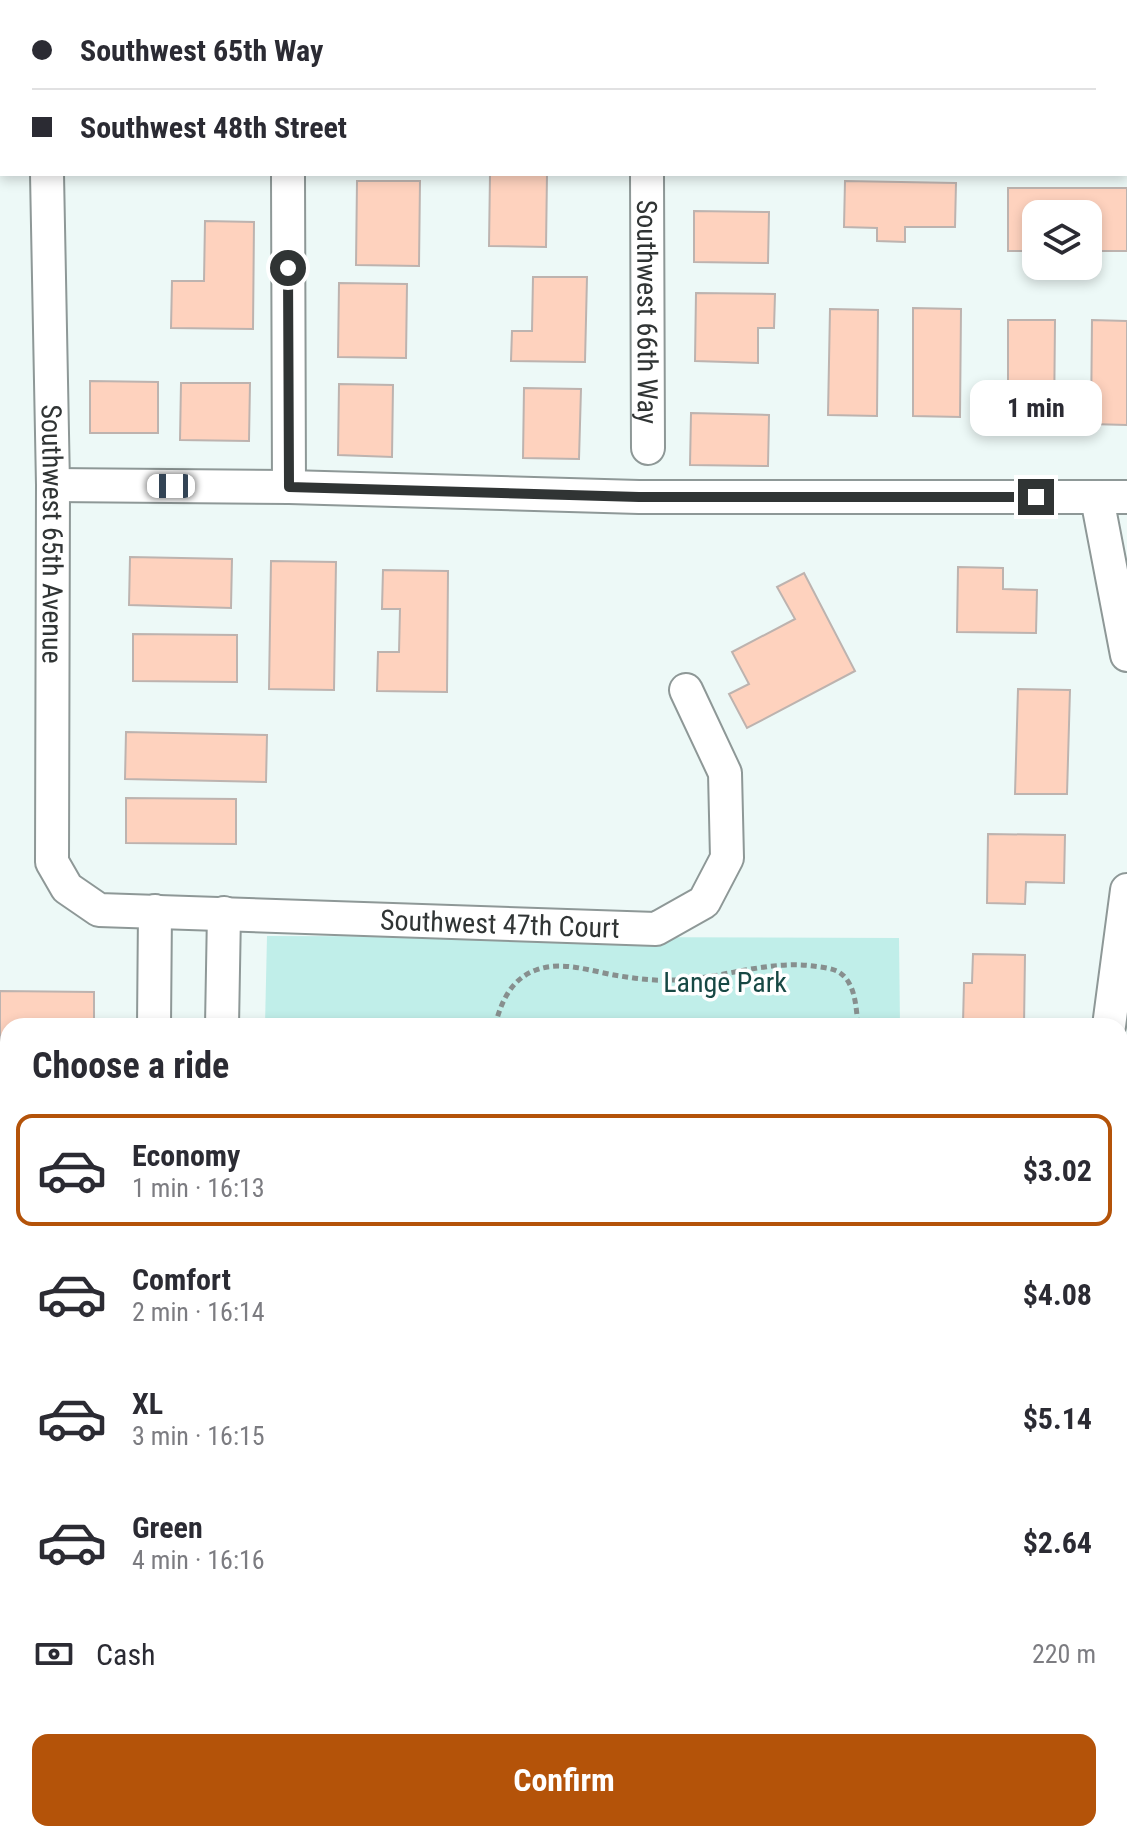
<!DOCTYPE html>
<meta charset="utf-8">
<style>
:root{--surface:#fff;--page:#f7f7f7;--text:#2b2b33;--muted:#7c7c81;--line:#e1e1e2;--accent:#b45309}
body{margin:0;font-family:"Roboto Condensed",sans-serif;background:var(--page);color:var(--text);height:100vh;display:flex;flex-direction:column;font-size:30px;white-space:nowrap}
*{box-sizing:border-box;margin:0}
p{font-size:26px;color:var(--muted)}
.icon{flex:none;width:44px;height:44px;fill:none;stroke:currentColor;stroke-width:2;stroke-linecap:round;stroke-linejoin:round}
.map{position:relative;flex:1;overflow:hidden}
.drawer{position:absolute;left:0px;top:1018px;width:1128px;height:824px;display:flex;flex-direction:column;background:var(--surface);border-radius:24px 24px 0 0;box-shadow:0 4px 12px #0003}
.drawer>*{flex:none}
.guide{position:absolute;left:0px;top:0px;width:1128px;height:176px;box-shadow:0 4px 12px #0003;display:grid;align-content:center;height:176px;padding:0 32px;background:var(--surface)}
.buttons{position:absolute;left:1022px;top:200px;display:grid;gap:16px}
.buttons a{display:grid;place-items:center;width:80px;height:80px;border-radius:16px;background:var(--surface);box-shadow:0 4px 12px #0003;font-size:40px}
.end{position:absolute;width:36px;height:36px;margin:-18px;border:10px solid #303434;background:#fff;box-shadow:0 0 0 4px #fff}
.from{border-radius:50%}
.bubble{position:absolute;height:56px;border-radius:16px;background:var(--surface);box-shadow:0 4px 12px #0003;font-size:26px;font-weight:700;line-height:56px;text-align:center}
.car{position:absolute;width:24px;height:48px;margin:-24px -12px;border-radius:10px;box-shadow:0 0 6px 2px #0007;background:linear-gradient(#fff 24%,#345 0 40%,#fff 0 76%,#345 0 86%,#fff 0)}
.guide b{display:flex;align-items:center;gap:28px;height:76px;font-size:30px}
.guide b+b{border-top:2px solid var(--line)}
.guide i{width:20px;height:20px;background:var(--text)}
ul{padding:0;list-style:none}
li{display:flex;align-items:center;gap:24px;height:112px;margin:0 16px 12px;padding:0 16px;border:4px solid transparent;border-radius:16px}
li div{flex:1}
li b{display:block;font-size:30px}
li em{font-style:normal;font-weight:700}
li.current{border-color:var(--accent)}
li>.icon{width:72px;height:72px;stroke-width:1.5}
h2{padding:0 32px;font-size:36px;line-height:96px}
.pay{display:flex;align-items:center;gap:20px;height:88px;padding:0 32px;font-size:30px}
.pay p{margin-inline-start:auto}
.primary-button{display:flex;gap:16px;margin-top:auto;padding:16px 32px}
.primary-button a{flex:1;height:92px;border-radius:16px;background:var(--accent);color:#fff;font-size:32px;font-weight:700;line-height:92px;text-align:center}
.map>svg:first-child{display:block}
</style>
<div class="map">
<svg width="1127" height="1842" viewBox="0 0 1127 1842">
<rect width="100%" height="100%" fill="#edf9f7"/>
<!-- green -->
<g fill="#c0eee9">
<path d="M267,936L899,938L900,1026H265Z"/>
<rect x="689" y="1834" width="232" height="8"/>
</g>
<!-- building -->
<g fill="#fed2be" stroke="#bdb3af" stroke-width="2">
<path d="M490,174H547L546,247L489,246Z"/>
<path d="M357,181H420L419,266L356,265Z"/>
<path d="M845,181L956,183L955,227H905V242L877,241V228L844,227Z"/>
<path d="M1008,188H1127V251H1088V214H1036V251H1008Z"/>
<path d="M694,211L769,212L768,263L694,262Z"/>
<path d="M205,221L254,222L253,329L171,328L172,281H204Z"/>
<path d="M533,277H587L585,362L511,361L512,331H532Z"/>
<path d="M339,283L407,284L406,358L338,357Z"/>
<path d="M696,293L775,294L774,328H758V363L695,361Z"/>
<path d="M913,308L961,309L960,417L913,416Z"/>
<path d="M830,309L878,310L877,416L828,415Z"/>
<path d="M1008,320H1055L1054,424H1008Z"/>
<path d="M1092,320L1127,321V425L1091,424Z"/>
<path d="M90,381L158,382V433H90Z"/>
<path d="M181,383H250L249,441L180,440Z"/>
<path d="M339,384L393,385L392,457L338,455Z"/>
<path d="M524,388L581,389L579,459L523,458Z"/>
<path d="M691,413L769,415L768,466L690,465Z"/>
<path d="M130,557L232,559L231,608L129,605Z"/>
<path d="M271,561L336,562L334,690L269,689Z"/>
<path d="M958,567L1003,568V589L1037,590L1036,633L957,632Z"/>
<path d="M383,570L448,571L447,692L377,691L378,652H399L400,609H382Z"/>
<path d="M804,573L855,671L747,728L729,694L749,684L732,652L795,619L777,587Z"/>
<path d="M133,634L237,635V682L133,681Z"/>
<path d="M1018,689L1070,690L1067,794H1015Z"/>
<path d="M126,732L267,735L266,782L125,779Z"/>
<path d="M126,798L236,799V844L126,843Z"/>
<path d="M988,834L1065,835L1064,883L1026,882L1025,904L987,903Z"/>
<path d="M973,954L1025,955L1024,1026H944V1023H963L964,983H972Z"/>
<path d="M0,991L94,992V1026H8V1160H0Z"/>
<rect x="1120" y="1509" width="7" height="47"/>
<rect x="274" y="1834" width="54" height="8"/>
<path d="M394,1834H451L450,1842H393Z"/>
<path d="M610,1834H670V1842H519V1835L609,1838Z"/>
</g>
<g fill="none" stroke-linecap="round" stroke-linejoin="round">
<defs>
<g id="service">
<path d="M1120,1670H1127"/>
<path d="M1120,1752H1127"/>
<path d="M1120,1828H1127"/>
<path d="M765,1842L779,1834"/>
<path d="M956,1842V1834"/>
</g>
<g id="minor">
<path d="M47,2V0"/>
<path d="M0,49H2"/>
<path d="M1126,57H1127"/>
<path id="s1" d="M47,174L53,485L52,862L67,888L99,910L656,929L704,902L727,858L725,773L686,690"/>
<path d="M288,174L289,487"/>
<path id="s2" d="M647,174L648,448"/>
<path d="M53,485L289,487L639,497H1127"/>
<path d="M1097,498L1127,655"/>
<path d="M154,1026L155,911"/>
<path d="M222,1026L224,913"/>
<path d="M1109,1026L1127,890"/>
<path d="M1120,1194L1127,1225"/>
<path d="M0,1270H8"/>
<path d="M0,1712H8"/>
<path d="M26,1842V1834"/>
</g>
</defs>
<!-- service casing -->
<use href="#service" stroke="#8e9897" stroke-width="20"/>
<!-- minor casing -->
<use href="#minor" stroke="#8e9897" stroke-width="36"/>
<!-- path -->
<g stroke="#878f8e" stroke-width="5" stroke-dasharray="6 4" stroke-linecap="butt">
<path d="M495,1026C501,1002 511,979 536,970C563,960 593,972 620,976C638,979 656,981 674,980C721,979 766,960 813,966C821,967 830,968 837,971C856,981 856,1008 858,1026"/>
<path d="M716,1834L725,1842"/>
<path d="M706,1842L708,1834"/>
<path d="M915,1842V1834"/>
</g>
<!-- service -->
<use href="#service" stroke="#fff" stroke-width="16"/>
<!-- minor -->
<use href="#minor" stroke="#fff" stroke-width="32"/>
</g>
<g fill="none" stroke-linecap="round" stroke-linejoin="round">
<!-- route -->
<path stroke="#303434" stroke-width="10" d="M288,268L289,487L639,497H1036"/>
</g>
<g text-anchor="middle" dominant-baseline="central" stroke-width="7" stroke-linejoin="round" paint-order="stroke">
<!-- street labels -->
<g font-size="28" fill="#303434" stroke="#fff">
<text stroke="none"><textPath href="#s2" startOffset="138">Southwest 66th Way</textPath></text>
<text stroke="none"><textPath href="#s1" startOffset="360">Southwest 65th Avenue</textPath></text>
<text stroke="none"><textPath href="#s1" startOffset="1158">Southwest 47th Court</textPath></text>
</g>
<!-- park labels -->
<g font-size="28" fill="#174844" stroke="#fff">
<text x="725" y="982">Lange Park</text>
</g>
</g>
</svg>
<div class="buttons">
<a><svg class="icon" aria-label="layers" viewBox="0 0 24 24"><path d="M12 4l9 5-9 5-9-5zM3 14l9 5 9-5"/></svg></a>
</div>
<i class="end from" style="left:288px;top:268px"></i>
<i class="end" style="left:1036px;top:497px"></i>
<div class="bubble" style="left:970px;top:380px;width:132px">1 min</div>
<i class="car" style="left:171px;top:486px;rotate:270deg"></i>
<div class="guide">
<b><i class="from"></i>Southwest 65th Way</b>
<b><i></i>Southwest 48th Street</b>
</div>
<section class="drawer">
<h2>Choose a ride</h2>
<ul>
<li class="current"><svg class="icon" aria-label="car" viewBox="0 0 24 24"><path d="M5 17H2v-5l4-1 3-4h7l3 4 3 1v5h-3M9 17h6M6 11h13"/><circle cx="7" cy="17" r="2"/><circle cx="17" cy="17" r="2"/></svg><div><b>Economy</b><p>1 min · 16:13</p></div><em>$3.02</em></li>
<li><svg class="icon" aria-label="car" viewBox="0 0 24 24"><path d="M5 17H2v-5l4-1 3-4h7l3 4 3 1v5h-3M9 17h6M6 11h13"/><circle cx="7" cy="17" r="2"/><circle cx="17" cy="17" r="2"/></svg><div><b>Comfort</b><p>2 min · 16:14</p></div><em>$4.08</em></li>
<li><svg class="icon" aria-label="car" viewBox="0 0 24 24"><path d="M5 17H2v-5l4-1 3-4h7l3 4 3 1v5h-3M9 17h6M6 11h13"/><circle cx="7" cy="17" r="2"/><circle cx="17" cy="17" r="2"/></svg><div><b>XL</b><p>3 min · 16:15</p></div><em>$5.14</em></li>
<li><svg class="icon" aria-label="car" viewBox="0 0 24 24"><path d="M5 17H2v-5l4-1 3-4h7l3 4 3 1v5h-3M9 17h6M6 11h13"/><circle cx="7" cy="17" r="2"/><circle cx="17" cy="17" r="2"/></svg><div><b>Green</b><p>4 min · 16:16</p></div><em>$2.64</em></li>
</ul>
<div class="pay"><svg class="icon" aria-label="cash" viewBox="0 0 24 24"><path d="M3 7h18v10H3z"/><circle cx="12" cy="12" r="2"/></svg>Cash<p>220 m</p></div>
<div class="primary-button"><a>Confirm</a></div>
</section>
</div>
